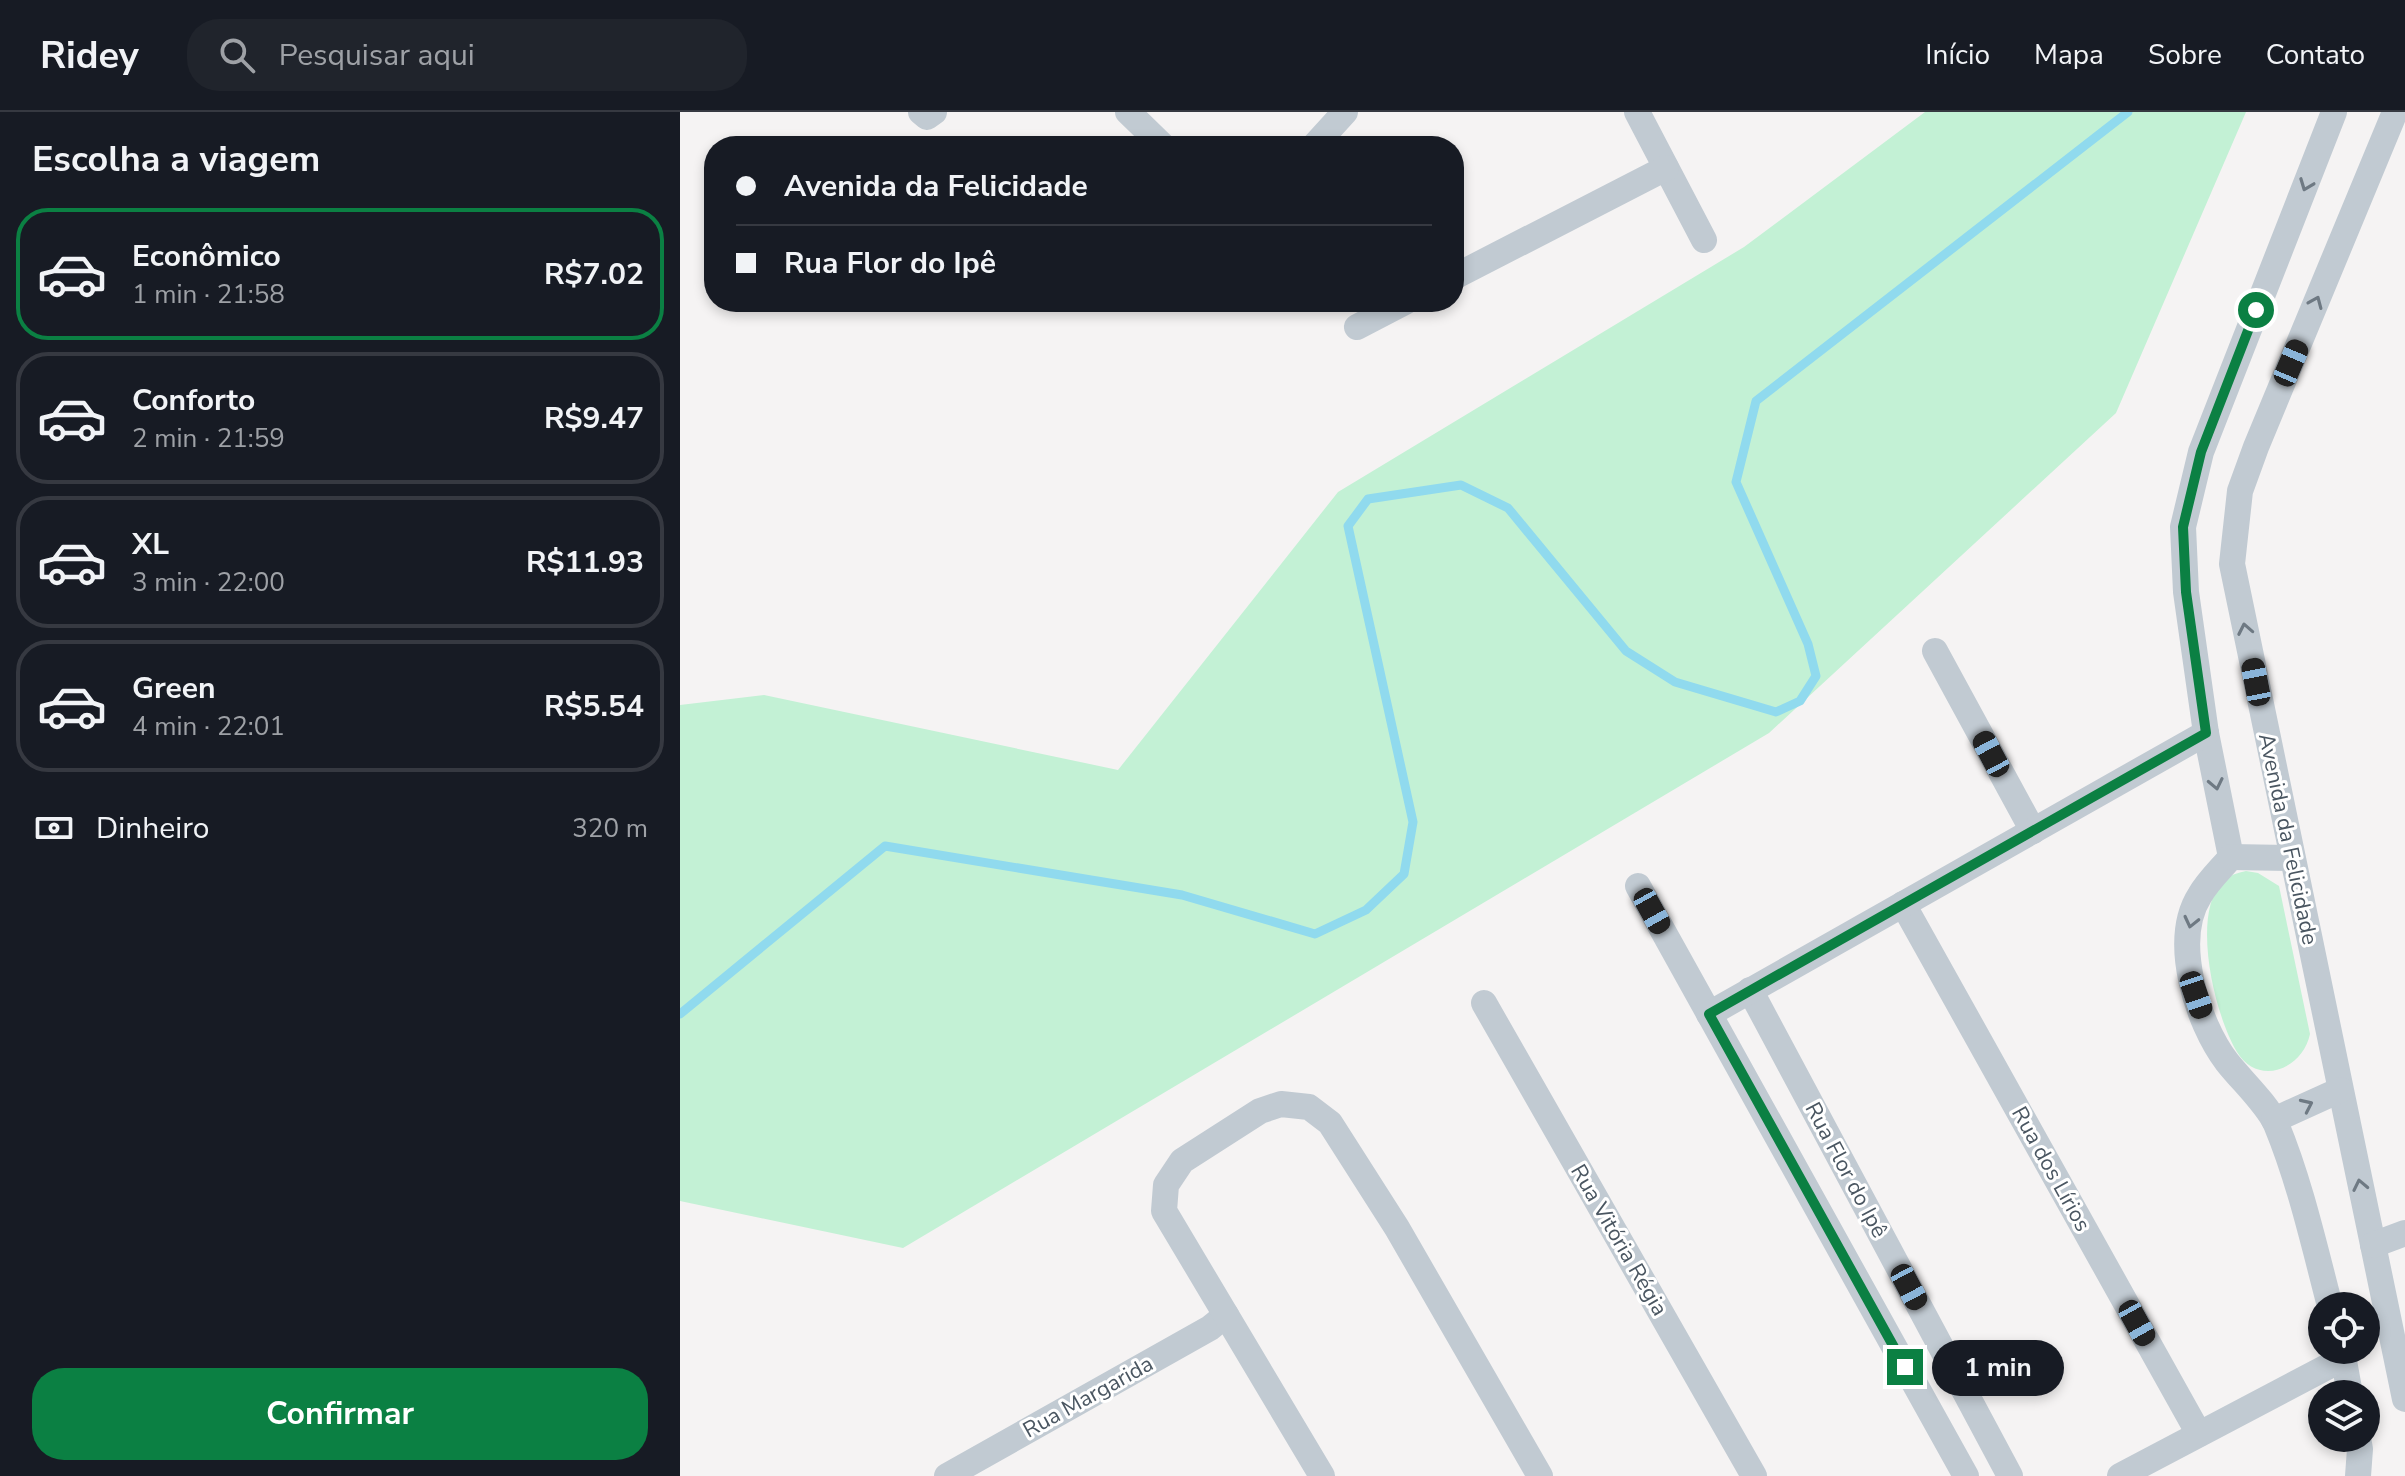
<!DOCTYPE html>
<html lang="pt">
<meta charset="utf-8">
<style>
:root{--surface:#171b24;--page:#20242c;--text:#f1f3f6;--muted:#9ea1a6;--line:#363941;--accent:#0b8043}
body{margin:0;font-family:"Nunito Sans",sans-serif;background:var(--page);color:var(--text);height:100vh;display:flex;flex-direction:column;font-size:30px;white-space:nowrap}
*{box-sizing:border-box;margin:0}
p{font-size:26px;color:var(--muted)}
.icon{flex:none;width:44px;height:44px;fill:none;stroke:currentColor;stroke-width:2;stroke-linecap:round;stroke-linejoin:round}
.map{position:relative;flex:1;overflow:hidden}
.side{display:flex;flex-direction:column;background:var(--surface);width:680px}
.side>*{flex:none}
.hud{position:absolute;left:24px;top:24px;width:760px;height:176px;border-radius:32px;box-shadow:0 4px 12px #0003;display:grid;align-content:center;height:176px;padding:0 32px;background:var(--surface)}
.buttons{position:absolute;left:1628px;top:1180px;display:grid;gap:16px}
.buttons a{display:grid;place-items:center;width:72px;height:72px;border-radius:50%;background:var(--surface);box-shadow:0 4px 12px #0003;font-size:40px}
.end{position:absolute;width:36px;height:36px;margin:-18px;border:10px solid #0b8043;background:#fff;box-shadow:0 0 0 4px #fff}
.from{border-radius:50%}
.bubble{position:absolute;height:56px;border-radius:28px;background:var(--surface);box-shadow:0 4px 12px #0003;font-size:26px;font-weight:700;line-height:56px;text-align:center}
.car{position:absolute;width:24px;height:48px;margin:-24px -12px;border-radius:10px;box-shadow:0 0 6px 2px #0007;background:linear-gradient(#222 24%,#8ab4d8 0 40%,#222 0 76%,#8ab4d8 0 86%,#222 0)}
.hud b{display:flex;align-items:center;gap:28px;height:76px;font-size:30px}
.hud b+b{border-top:2px solid var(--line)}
.hud i{width:20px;height:20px;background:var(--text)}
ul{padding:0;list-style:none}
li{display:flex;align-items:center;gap:24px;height:132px;margin:0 16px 12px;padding:0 16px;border:4px solid var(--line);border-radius:32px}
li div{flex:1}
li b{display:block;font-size:30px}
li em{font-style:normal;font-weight:700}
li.on{border-color:var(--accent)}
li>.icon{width:72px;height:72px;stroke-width:1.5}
h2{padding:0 32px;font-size:36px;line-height:96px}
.pay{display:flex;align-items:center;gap:20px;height:88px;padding:0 32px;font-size:30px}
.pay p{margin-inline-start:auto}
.button{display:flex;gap:16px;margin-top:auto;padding:16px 32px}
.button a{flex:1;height:92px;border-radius:32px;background:var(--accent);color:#fff;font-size:32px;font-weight:700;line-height:92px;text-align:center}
header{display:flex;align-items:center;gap:48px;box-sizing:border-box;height:112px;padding:0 40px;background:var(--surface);border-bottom:2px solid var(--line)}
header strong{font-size:38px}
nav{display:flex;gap:44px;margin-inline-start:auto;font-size:28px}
.search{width:560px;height:72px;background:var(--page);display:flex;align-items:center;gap:20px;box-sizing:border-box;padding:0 28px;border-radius:32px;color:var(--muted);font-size:30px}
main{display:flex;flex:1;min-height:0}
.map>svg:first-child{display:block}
</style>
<header>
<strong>Ridey</strong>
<div class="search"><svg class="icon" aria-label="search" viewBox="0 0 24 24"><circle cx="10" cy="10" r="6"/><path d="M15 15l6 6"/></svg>Pesquisar aqui</div>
<nav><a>Início</a><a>Mapa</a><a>Sobre</a><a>Contato</a></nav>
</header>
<main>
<section class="side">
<h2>Escolha a viagem</h2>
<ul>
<li class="on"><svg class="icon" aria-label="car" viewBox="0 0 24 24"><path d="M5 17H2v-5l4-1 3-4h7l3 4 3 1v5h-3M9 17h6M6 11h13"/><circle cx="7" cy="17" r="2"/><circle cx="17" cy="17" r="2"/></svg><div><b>Econômico</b><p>1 min · 21:58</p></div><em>R$7.02</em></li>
<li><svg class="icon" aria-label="car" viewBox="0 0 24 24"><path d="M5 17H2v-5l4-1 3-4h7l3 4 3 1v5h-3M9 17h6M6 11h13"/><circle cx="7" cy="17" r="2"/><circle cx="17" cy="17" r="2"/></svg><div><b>Conforto</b><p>2 min · 21:59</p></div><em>R$9.47</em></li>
<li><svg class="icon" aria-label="car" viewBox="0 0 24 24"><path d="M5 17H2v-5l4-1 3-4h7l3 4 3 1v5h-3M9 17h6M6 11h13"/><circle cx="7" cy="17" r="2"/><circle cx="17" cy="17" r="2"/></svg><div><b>XL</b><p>3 min · 22:00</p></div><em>R$11.93</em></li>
<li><svg class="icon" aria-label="car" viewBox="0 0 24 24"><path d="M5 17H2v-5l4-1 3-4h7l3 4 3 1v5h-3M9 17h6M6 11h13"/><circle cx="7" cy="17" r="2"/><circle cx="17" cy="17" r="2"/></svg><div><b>Green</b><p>4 min · 22:01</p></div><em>R$5.54</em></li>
</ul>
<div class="pay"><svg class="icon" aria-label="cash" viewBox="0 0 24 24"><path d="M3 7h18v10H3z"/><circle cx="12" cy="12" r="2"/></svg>Dinheiro<p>320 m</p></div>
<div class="button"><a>Confirmar</a></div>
</section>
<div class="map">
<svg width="1725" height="1364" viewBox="0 0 1725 1364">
<rect width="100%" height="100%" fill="#f5f3f3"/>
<!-- green -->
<g fill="#c3f1d5">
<path d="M1245,0H1566L1436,301L1089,621L223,1136L0,1089V593L84,583L438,658L658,380L1064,135Z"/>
<path d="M1566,759L1578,761L1599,774L1630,922C1623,957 1578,975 1557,940C1535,904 1510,802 1543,769C1549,763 1558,761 1566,759Z"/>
</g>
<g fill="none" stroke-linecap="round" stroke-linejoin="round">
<!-- stream -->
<path stroke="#90daee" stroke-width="9" d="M0,902L205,734L502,783L635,822L686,798L724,762L733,710L668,414L688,387L781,373L828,396L946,539L995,570L1096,600L1120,589L1136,564L1128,532L1056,370L1076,289L1448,0"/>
<!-- minor -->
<g stroke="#c1cad2" stroke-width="26">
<path d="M241,0L247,5L254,0"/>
<path d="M448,0L483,34"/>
<path d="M957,0L1024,128"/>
<path d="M1715,0L1576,335L1560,379L1552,452L1725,1287"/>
<path d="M634,34L665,0"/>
<path d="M774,165L986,56"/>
<path d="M677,215L725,190"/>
<path d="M1255,539L1353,719"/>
<path d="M1551,745L1526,621L1506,480L1503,415L1521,340L1654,0"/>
<path d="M1551,745C1541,757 1528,769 1520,783C1491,828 1517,911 1547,950C1561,968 1587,992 1596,1012C1620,1070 1634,1133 1650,1194"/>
<path d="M1551,745L1611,746"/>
<path d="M958,774L1286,1364"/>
<path d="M1223,792L1519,1322"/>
<path d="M1070,878L1330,1364"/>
<path d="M804,891L1074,1364"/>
<path d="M1029,902L1526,621"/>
<path d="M1594,1008L1660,978"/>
<path d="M1693,1133L1725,1121"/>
<path d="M1662,1238L1670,1282"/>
<path d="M267,1364L530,1216L546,1203"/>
<path d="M642,1364L484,1099L486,1073L502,1049L580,999L601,992L629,995L650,1011L717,1116L860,1364"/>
<path d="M1440,1364L1664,1246"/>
<path d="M1678,1364L1680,1337L1678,1326"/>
</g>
</g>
<!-- one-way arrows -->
<defs><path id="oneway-chevron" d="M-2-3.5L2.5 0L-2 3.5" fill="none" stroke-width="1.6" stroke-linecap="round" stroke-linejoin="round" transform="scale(2)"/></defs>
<g stroke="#6e7983">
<use href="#oneway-chevron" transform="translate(1626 73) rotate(111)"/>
<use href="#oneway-chevron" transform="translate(1636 190) rotate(-67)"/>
<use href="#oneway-chevron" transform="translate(1565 517) rotate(-101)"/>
<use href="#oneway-chevron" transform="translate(1536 672) rotate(78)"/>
<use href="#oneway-chevron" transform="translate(1511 810) rotate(103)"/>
<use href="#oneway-chevron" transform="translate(1627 993) rotate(-25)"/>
<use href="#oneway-chevron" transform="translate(1680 1073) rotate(-102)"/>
</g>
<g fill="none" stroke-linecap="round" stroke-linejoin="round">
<!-- route -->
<path stroke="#0b8043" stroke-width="10" d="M1225,1255L1029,902L1526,621L1506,480L1503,415L1521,340L1576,198"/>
</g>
<g text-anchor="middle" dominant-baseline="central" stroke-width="6" stroke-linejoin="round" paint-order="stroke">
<!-- street labels -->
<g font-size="22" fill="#4a5661" stroke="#fff">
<text transform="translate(1608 727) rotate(78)">Avenida da Felicidade</text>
<text transform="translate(1371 1057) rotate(61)">Rua dos Lírios</text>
<text transform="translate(1166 1058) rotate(62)">Rua Flor do Ipê</text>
<text transform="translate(939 1128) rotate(60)">Rua Vitória Régia</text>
<text transform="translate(408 1285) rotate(-29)">Rua Margarida</text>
</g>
</g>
</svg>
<div class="buttons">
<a><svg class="icon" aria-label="locate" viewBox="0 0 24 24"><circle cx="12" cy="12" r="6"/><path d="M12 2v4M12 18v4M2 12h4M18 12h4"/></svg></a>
<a><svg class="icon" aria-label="layers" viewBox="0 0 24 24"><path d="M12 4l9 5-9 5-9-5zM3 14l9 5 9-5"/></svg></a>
</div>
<i class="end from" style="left:1576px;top:198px"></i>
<i class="end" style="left:1225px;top:1255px"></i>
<div class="bubble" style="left:1252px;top:1228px;width:132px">1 min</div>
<i class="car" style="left:1611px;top:251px;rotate:23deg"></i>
<i class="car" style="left:1576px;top:570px;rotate:349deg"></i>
<i class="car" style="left:1311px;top:642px;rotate:332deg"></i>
<i class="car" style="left:972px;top:799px;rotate:151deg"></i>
<i class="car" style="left:1516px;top:883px;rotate:161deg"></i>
<i class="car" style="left:1229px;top:1175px;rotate:152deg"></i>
<i class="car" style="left:1457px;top:1211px;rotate:151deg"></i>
<div class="hud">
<b><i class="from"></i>Avenida da Felicidade</b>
<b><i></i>Rua Flor do Ipê</b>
</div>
</div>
</main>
